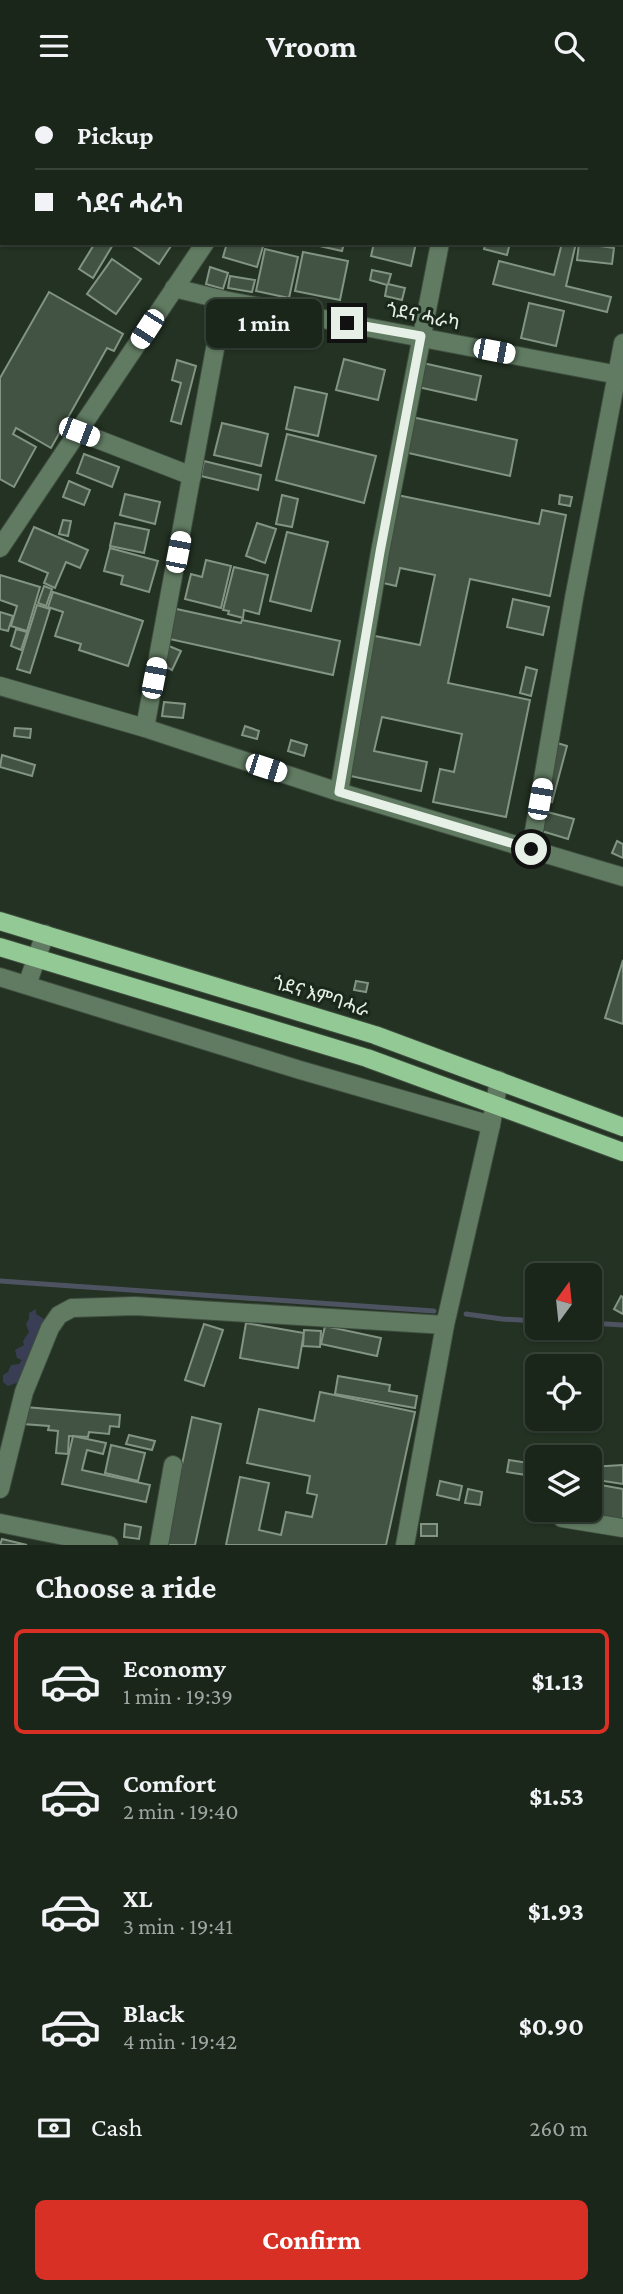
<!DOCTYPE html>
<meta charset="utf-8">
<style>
:root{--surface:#1a261a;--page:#273227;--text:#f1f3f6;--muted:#9fa5a2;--line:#384339;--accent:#d93025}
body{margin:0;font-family:"Crimson Pro","Noto Sans Ethiopic",serif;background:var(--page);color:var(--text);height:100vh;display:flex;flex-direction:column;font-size:26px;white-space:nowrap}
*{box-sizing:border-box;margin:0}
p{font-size:23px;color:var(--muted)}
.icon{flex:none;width:38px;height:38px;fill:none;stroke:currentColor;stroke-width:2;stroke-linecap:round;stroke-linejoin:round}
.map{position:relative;height:1454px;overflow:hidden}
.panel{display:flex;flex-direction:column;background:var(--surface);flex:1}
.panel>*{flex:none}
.banner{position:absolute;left:0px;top:0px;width:623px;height:154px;box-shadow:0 2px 5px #0004,0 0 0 2px var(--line);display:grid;align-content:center;height:154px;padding:0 35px;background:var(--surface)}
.needle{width:46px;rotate:15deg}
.buttons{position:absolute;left:525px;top:1172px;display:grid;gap:14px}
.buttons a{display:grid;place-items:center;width:77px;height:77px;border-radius:10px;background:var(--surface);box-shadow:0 2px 5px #0004,0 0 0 2px var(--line);font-size:35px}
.end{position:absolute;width:32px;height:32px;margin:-16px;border:9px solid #e6f0e6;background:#111;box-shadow:0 0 0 4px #111}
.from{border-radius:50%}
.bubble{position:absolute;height:49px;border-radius:10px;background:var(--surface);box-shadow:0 2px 5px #0004,0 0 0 2px var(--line);font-size:23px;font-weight:700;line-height:49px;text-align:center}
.car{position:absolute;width:21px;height:42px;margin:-21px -10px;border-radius:9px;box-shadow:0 0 5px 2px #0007;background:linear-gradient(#fff 24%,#345 0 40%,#fff 0 76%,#345 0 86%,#fff 0)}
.banner b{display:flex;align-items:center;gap:24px;height:66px;font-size:26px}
.banner b+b{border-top:2px solid var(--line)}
.banner i{width:18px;height:18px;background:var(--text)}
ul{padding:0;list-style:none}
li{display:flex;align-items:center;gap:21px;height:105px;margin:0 14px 10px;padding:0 21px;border:4px solid transparent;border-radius:10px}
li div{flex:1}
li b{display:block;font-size:26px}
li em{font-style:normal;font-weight:700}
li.active{border-color:var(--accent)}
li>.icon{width:63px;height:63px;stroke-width:1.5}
h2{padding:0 35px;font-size:32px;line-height:84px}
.pay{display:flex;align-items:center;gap:18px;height:77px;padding:0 35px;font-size:26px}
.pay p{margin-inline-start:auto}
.primary-button{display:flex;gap:14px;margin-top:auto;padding:14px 35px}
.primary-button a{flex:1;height:80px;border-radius:10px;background:var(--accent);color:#fff;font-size:28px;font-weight:700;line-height:80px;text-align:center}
header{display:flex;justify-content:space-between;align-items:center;height:91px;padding:0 35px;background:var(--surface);font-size:32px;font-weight:700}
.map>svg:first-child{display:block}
</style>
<header><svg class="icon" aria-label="menu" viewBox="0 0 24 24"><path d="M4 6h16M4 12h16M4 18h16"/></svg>Vroom<svg class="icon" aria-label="search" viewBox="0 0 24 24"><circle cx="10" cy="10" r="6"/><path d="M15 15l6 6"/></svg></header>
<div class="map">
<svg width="623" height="1454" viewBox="0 0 623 1454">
<rect width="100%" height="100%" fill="#233223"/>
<!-- green -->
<path fill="#3a3e55" d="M36,1218V1223L44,1228V1234L25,1277L22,1279V1290L8,1295L3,1291V1284L8,1281L11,1274L19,1273L22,1269L17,1267L15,1259L24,1254L23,1250L29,1241L26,1233L29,1228V1222Z"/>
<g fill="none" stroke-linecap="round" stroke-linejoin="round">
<!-- stream -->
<g stroke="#4d5360" stroke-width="5">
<path d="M0,1190L434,1220"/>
<path d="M466,1223L502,1228L537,1230"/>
<path d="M590,1232L623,1234"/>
</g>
</g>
<!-- building -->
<g fill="#425343" stroke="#829482" stroke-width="2">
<path d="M1,0H38L35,2H2Z"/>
<rect x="494" y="0" width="40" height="2"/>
<path d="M95,152H114L93,187L79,178Z"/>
<path d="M132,152H173L159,173L131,154Z"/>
<path d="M227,152L250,155L251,152H264L257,176L223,166Z"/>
<path d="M306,152H344L342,160Z"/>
<path d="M374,152H416L411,175L371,165Z"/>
<path d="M486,152H510L507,164L484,158Z"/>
<path d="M562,152H576L566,195L611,206L607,221L493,193L499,170L554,184Z"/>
<path d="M579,152L614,157L612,173L577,169Z"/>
<path d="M265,158L298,166L289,207L256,200Z"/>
<path d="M303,161L348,170L340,209L295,200Z"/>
<path d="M112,168L141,188L116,223L87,203Z"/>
<path d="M210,176L228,182L223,198L206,193Z"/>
<path d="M372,179L391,183L388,193L405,197L402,209L385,205L387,194L370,189Z"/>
<path d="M230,185L255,189L252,201L228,197Z"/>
<path d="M49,201L123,243L114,260L107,257L51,357L16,337L13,343L36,356L14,396L0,388V287Z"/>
<path d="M529,212L564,220L556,255L521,247Z"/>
<path d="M344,268L385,279L378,309L336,299Z"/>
<path d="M177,269L196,275L181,333L171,330L181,292L172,289Z"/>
<path d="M423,272L481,285L476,309L418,296Z"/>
<path d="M295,296L327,303L318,345L286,338Z"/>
<path d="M412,326L517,349L510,385L404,361Z"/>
<path d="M222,332L268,343L261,375L214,364Z"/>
<path d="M287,343L376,365L364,412L276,389Z"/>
<path d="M84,363L119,376L112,396L77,382Z"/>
<path d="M204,370L261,384L258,399L201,385Z"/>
<path d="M69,390L90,399L84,414L63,406Z"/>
<path d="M125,403L160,411L155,433L120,424Z"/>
<path d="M282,404L298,408L292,436L276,433Z"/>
<path d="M397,404L539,433L542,419L566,424L550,505L470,488L448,592L530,609L506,726L433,711L440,678L454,681L462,643L382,626L374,660L427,671L421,700L341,683L370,544L420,554L435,484L400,477L396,495L379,491Z"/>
<path d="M560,404L572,406L570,415L559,413Z"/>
<path d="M63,429L71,430L68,445L59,443Z"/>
<path d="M115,432L149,439L144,462L110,455Z"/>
<path d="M257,432L276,438L265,472L246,465Z"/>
<path d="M34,436L88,459L80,477L66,471L55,497L44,492L48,482L19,470Z"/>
<path d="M287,441L328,451L311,520L270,510Z"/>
<path d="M110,457L158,470L149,501L121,493L123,485L104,480Z"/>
<path d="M206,469L231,475L221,517L185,508L191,483L202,486Z"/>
<path d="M234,476L268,484L259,523L244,519L243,527L228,523L229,520L223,519Z"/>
<path d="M0,484L40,496L27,540L11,535L17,515L0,509Z"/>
<path d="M44,495L52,498L46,515L38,512Z"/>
<path d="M53,501L143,530L128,575L79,559L81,553L55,545L63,521L48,516Z"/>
<path d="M513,508L549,516L543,544L507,536Z"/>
<path d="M37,514L50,518L30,582L17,578Z"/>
<path d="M172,517L241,532L242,529L340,550L333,584L165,547Z"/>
<path d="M0,521L13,525L8,540L0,538Z"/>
<path d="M16,538L27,541L21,559L11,555Z"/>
<path d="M169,555L181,560L172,579L161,573Z"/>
<path d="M526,576L537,579L531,605L520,602Z"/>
<path d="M164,611L185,613L183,627L162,625Z"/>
<path d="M245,635L259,640L257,648L242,644Z"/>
<path d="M15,637L31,638L30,647L14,645Z"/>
<path d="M291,649L307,654L304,665L288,660Z"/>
<path d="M554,651L567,655L552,711L538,708Z"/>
<path d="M2,664L35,674L32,685L0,676Z"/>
<path d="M540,719L574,728L568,748L535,738Z"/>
<path d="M617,750L623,753V767L612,762Z"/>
<path d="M623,869V933L605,927Z"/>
<path d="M356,890L368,892L366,901L354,899Z"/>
<path d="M621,1205L623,1206V1223L614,1218Z"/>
<path d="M246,1232L304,1242L298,1277L240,1267Z"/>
<path d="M204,1233L223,1239L204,1295L185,1289Z"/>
<path d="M325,1235L381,1247L377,1265L321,1253Z"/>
<path d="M304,1239L321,1240L320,1256L303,1255Z"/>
<path d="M338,1285L390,1294L389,1300L417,1305L415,1317L335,1303Z"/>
<path d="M320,1301L415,1321L386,1454H226L240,1386L269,1392L259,1439L281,1444L286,1421L312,1426L317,1404L307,1402L310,1385L247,1372L259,1318L314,1330Z"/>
<path d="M25,1316L120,1324L119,1336L110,1335L109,1343L89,1341L88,1346L69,1345L68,1363L56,1362L58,1340L48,1339L49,1335L23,1333Z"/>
<path d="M192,1326L221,1333L195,1454H165Z"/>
<path d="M129,1344L155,1350L152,1359L126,1353Z"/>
<path d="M73,1345L106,1352L103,1363L87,1359L82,1379L150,1394L146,1411L62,1393Z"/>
<path d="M111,1354L145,1362L138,1390L105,1382Z"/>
<path d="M509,1369L535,1373L533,1385L507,1381Z"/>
<path d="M623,1374V1393L590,1388V1376Z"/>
<path d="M440,1390L462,1395L459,1409L437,1404Z"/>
<path d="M590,1392L623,1398V1432L578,1424L579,1419H590Z"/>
<path d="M468,1398L482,1401L480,1414L465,1412Z"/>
<path d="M125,1433L141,1436L139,1448L124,1446Z"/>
<rect x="421" y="1433" width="16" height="12"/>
<path d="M2,1448L27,1454H0Z"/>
</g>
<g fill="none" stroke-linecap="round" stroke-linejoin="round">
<defs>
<g id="minor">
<path d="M310,2L311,0"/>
<path d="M470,2L471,0"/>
<path d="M621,125L623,126"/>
<path d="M174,197L224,209L623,285"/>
<path d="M79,341L192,385"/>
<path d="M0,457L205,152"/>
<path d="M0,595L145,637L339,701L623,786"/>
<path d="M145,637L224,209"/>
<path d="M339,701L380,461L440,152"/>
<path d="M531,758L574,507L623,252"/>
<path d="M0,886L300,979L491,1034"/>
<path d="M27,894L45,843"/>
<path d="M0,1398L24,1301L50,1237L59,1224L72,1217L135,1215L445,1234"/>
<path d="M562,1427L623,1437"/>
<path d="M0,1432L109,1454"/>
<path d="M159,1454L173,1374"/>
<path d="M405,1454L445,1234L491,1034L499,989"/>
</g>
<g id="major">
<path d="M0,830L375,944L623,1036"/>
<path d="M0,856L367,967L623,1061"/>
</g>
</defs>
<!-- minor casing -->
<use href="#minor" stroke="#3e4d3e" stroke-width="20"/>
<!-- major casing -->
<use href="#major" stroke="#3e4d3e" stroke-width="20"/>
<!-- minor -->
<use href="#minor" stroke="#617b62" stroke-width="18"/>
<!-- major -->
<use href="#major" stroke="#93c995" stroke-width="18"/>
</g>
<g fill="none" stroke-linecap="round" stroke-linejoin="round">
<!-- route -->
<path stroke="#e6f0e6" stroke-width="9" d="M347,232L421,245L380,461L339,701L531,758"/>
</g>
<g text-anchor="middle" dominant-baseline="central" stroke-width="6" stroke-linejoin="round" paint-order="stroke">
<!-- street labels -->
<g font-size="19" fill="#e6f0e6" stroke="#19281a">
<text transform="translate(423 225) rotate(11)">ጎደና ሓራካ</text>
<text transform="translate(321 905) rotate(17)">ጎደና እምባሓራ</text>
</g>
</g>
</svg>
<div class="buttons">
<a><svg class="needle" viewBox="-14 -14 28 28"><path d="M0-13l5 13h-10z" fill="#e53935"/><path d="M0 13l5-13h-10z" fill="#9fa5a2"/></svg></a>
<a><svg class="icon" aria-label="locate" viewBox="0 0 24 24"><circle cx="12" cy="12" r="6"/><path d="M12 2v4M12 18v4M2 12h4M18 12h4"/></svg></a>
<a><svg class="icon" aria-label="layers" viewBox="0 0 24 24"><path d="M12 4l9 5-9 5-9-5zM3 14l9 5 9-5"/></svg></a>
</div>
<i class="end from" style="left:531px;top:758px"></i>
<i class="end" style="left:347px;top:232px"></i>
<div class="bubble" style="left:206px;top:208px;width:116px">1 min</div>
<i class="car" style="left:147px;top:238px;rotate:213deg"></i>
<i class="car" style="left:494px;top:260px;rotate:101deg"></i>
<i class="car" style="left:79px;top:341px;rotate:111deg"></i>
<i class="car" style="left:178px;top:461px;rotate:11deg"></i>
<i class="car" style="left:154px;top:587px;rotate:11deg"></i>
<i class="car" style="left:266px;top:677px;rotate:108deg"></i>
<i class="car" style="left:540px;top:708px;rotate:10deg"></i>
<div class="banner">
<b><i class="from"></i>Pickup</b>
<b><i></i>ጎደና ሓራካ</b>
</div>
</div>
<section class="panel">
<h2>Choose a ride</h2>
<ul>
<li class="active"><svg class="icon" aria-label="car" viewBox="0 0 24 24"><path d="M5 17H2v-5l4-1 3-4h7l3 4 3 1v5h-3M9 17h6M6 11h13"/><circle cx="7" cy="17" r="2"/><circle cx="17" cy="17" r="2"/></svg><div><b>Economy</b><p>1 min · 19:39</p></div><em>$1.13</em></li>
<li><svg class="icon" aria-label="car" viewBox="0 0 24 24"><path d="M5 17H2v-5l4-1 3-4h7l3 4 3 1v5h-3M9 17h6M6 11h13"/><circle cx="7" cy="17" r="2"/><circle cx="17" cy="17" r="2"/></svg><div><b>Comfort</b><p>2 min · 19:40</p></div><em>$1.53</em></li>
<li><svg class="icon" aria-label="car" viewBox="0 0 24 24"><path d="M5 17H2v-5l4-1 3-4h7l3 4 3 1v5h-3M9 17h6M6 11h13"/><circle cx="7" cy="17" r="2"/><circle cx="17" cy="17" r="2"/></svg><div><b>XL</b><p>3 min · 19:41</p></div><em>$1.93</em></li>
<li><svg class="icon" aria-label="car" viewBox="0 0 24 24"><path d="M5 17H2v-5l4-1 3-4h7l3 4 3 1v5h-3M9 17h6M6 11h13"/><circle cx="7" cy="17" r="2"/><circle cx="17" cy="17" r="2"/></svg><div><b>Black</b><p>4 min · 19:42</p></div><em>$0.90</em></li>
</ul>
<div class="pay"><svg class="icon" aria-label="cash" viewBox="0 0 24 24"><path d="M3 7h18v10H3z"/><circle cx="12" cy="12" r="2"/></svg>Cash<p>260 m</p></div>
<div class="primary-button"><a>Confirm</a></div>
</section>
